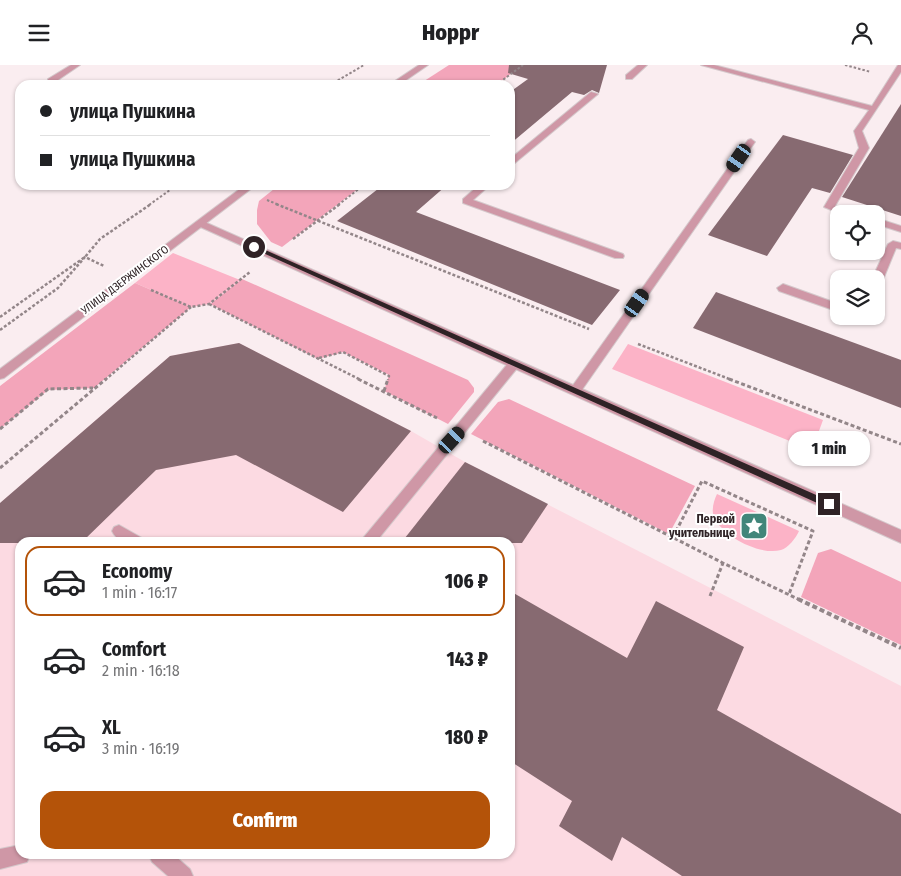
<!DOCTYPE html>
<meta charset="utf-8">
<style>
:root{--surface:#fff;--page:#f6f6f6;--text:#202124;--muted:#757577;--line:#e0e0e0;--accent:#b45309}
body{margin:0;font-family:"Fira Sans Condensed",sans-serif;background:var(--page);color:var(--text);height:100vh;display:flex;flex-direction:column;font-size:19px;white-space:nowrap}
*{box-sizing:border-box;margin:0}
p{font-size:16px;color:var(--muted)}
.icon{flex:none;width:28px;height:28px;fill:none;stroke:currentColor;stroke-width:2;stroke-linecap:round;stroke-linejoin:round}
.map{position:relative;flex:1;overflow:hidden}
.details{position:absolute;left:15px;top:472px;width:500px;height:322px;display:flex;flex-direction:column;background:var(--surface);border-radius:15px;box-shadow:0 1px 4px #0004}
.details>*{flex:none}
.banner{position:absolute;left:15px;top:15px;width:500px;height:110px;border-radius:15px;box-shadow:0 1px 4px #0004;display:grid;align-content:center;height:110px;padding:0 25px;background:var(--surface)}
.tools{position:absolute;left:830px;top:140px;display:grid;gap:10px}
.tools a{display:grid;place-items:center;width:55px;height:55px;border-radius:10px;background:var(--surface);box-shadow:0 1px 4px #0004;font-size:25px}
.end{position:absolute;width:22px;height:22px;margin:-11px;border:6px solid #2f2326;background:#fff;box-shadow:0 0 0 2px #fff}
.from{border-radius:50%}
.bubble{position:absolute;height:35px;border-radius:15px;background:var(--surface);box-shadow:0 1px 4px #0004;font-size:16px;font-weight:800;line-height:35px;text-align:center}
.car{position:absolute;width:15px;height:30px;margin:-15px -8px;border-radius:6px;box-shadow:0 0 4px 1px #0007;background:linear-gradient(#222 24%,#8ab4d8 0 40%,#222 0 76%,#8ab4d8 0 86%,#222 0)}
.banner b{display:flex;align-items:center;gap:18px;height:48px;font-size:19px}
.banner b+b{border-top:1px solid var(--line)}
.banner i{width:12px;height:12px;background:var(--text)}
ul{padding:9px 0 0;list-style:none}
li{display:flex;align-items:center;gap:15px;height:70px;margin:0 10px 8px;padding:0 15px;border:2px solid transparent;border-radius:15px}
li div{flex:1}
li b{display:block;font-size:19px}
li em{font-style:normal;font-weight:800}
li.current{border-color:var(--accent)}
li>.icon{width:45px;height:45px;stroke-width:1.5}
.cta{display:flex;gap:10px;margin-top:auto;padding:10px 25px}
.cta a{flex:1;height:58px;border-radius:15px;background:var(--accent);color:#fff;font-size:20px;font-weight:800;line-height:58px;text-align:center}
header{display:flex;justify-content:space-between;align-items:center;height:65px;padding:0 25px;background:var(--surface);font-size:22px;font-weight:800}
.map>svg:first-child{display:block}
</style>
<header><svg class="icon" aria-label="menu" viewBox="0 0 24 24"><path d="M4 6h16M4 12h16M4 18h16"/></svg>Hoppr<svg class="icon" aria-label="person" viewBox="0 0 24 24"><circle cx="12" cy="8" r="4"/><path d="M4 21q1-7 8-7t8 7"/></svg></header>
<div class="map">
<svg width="901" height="811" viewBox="0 0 901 811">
<rect width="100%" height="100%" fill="#faedf0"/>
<!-- built -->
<path fill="#fcdae2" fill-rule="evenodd" d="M239,278L411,366L465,397L901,621V811H0V438L170,291ZM20,478H510V790H20Z"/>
<!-- green -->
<g fill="#fcb3c7">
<path d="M173,188L240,215L209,239L191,242L135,218Z"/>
<path d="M628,279L823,355L812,385L612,304Z"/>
<path d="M717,429L799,466C796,473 788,483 781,485C760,491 722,471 714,452C711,445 714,435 717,429Z"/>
</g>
<!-- forest -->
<g fill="#f3a5ba">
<path d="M449,0H523L496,20H418Z"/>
<path d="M279,120H363L282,182L271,177L257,159V145L259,136Z"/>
<path d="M242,214L468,315L474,323V327L448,359L384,326L389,310L343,287L318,294L210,239Z"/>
<path d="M135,218L191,242L94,323L48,325L0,364V321Z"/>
<path d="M509,334L695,421L669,469L471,369L498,337Z"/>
<path d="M831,484L901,517V580L801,532L818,488Z"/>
</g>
<!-- building -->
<g fill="#876a71">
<path d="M509,0H607L599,28L592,25L584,30L572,27L510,79V27L528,14L508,8Z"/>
<path d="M901,39V151L842,132Z"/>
<path d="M783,70L853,90L830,128L812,123L767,191L708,170Z"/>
<path d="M383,120H447L416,147L620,225L592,260L337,156Z"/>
<path d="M716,227L901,295V343L693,263Z"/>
<path d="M239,278L411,366L343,447L236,390L156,405L81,478H0V438L170,291Z"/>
<path d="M465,397L548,439L522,478H401Z"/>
<path d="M510,526L627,593L656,536L744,582L717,645L901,749V811H682L622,772L612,796L559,761L572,736L510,696Z"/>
</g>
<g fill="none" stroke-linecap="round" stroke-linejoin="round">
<defs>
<g id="service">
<path d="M71,0H80L58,15L69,20L48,18V14Z"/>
<path d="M638,0H647L632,14H626V10Z"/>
<path d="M701,0H714L872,41L898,0H901V7L862,66L869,83L835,141L857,149H841L824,142L859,83L854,66L869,45Z"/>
<path d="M591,27L598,29L510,102V94Z"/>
<path d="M751,74L755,77L579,329H571L569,326L571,323L748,75Z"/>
<path d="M479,120H490L473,135L623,189L624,191L623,193H615L463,138V134Z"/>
<path d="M876,153L901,161V167L876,159Z"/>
<path d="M893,176L901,178V184L896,183L882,217L876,220V214H872L888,179Z"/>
<path d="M783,219L839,239V247L779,226L777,223Z"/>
<path d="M514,295L518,296L520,299L518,302L375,478H359L510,296Z"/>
<path d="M119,460L142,473L144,478C132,478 118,479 112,466L114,462Z"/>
<path d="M20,780V790H30L27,797L0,804V784Z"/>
<path d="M149,790H174L190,804L193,811H168L152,797Z"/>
</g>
<path id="minor" d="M200,155L901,465V478L196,160L195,158Z"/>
<g id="tertiary">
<path d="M419,0H428L399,20H389Z"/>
<path d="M245,120H256L4,313L0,314V304Z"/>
</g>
</defs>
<!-- service casing -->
<use href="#service" stroke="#d5c9cc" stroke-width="2"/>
<!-- minor casing -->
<use href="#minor" stroke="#d5c9cc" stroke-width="2"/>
<!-- tertiary casing -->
<use href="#tertiary" stroke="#d5c9cc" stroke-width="2"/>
<!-- path-far3 -->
<g stroke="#938689" stroke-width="2" stroke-dasharray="2.5 2" stroke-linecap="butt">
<path d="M845,0L871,7"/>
<path d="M330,20L364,0"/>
<path d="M496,20L523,0"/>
<path d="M267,135L279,140"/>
<path d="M149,140L177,120"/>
<path d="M338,140L364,120"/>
</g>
<!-- path-far2 -->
<g stroke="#938689" stroke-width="2.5" stroke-dasharray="3 2" stroke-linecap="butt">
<path d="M276,139L589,264"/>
<path d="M293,174L340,139"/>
<path d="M151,225L191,242L209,239L250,207"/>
<path d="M209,239L361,315"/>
<path d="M0,252L85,192L100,174L151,139"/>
<path d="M0,265L58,223L85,192L104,201"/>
<path d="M638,279L732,315"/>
<path d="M319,293L343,287L389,311L388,315"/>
<path d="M105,315L191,242"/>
</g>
<!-- path-far1 -->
<g stroke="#938689" stroke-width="3" stroke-dasharray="4 2.5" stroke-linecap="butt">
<path d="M358,314L437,353"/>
<path d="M729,314L901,379"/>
<path d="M384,326L388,314"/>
<path d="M0,364L48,324L93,323"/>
<path d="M483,376L723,498L800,535"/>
<path d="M0,403L106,314"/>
<path d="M673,472L702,416L813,466L789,529"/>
<path d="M710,531L723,498"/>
</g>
<!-- path -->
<path stroke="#938689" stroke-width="4" stroke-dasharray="5 3" stroke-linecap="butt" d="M798,534L901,583"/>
<!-- service -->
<use href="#service" fill="#cf97a6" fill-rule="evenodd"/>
<!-- minor -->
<use href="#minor" fill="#cf97a6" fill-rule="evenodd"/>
<!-- tertiary -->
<use href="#tertiary" fill="#cf97a6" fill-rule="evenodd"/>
</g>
<!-- route -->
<path fill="#2f2326" d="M254,180L832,437L833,439L829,443L826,442L252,183V181Z"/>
<!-- icons -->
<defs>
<symbol id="sight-square" viewBox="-11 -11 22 22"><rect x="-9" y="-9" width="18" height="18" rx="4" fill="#41867a" stroke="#fff"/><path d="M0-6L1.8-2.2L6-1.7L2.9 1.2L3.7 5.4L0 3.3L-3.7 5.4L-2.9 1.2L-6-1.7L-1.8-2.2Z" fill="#fff"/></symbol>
</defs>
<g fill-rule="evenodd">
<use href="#sight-square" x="738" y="445" width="32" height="32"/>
</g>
<g text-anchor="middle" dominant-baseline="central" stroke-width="4" stroke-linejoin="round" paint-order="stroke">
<!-- far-street labels -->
<g font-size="11" fill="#2f2326" stroke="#fff">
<text transform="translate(125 215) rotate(-37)">УЛИЦА ДЗЕРЖИНСКОГО</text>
</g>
<!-- poi labels -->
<g font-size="12" font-weight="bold" fill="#2f2326" stroke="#fff" text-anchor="end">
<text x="735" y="454">Первой<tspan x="735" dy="14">учительнице</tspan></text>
</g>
</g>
</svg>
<div class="tools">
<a><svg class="icon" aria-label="locate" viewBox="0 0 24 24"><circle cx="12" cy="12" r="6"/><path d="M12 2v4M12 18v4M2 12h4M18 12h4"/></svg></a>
<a><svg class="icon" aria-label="layers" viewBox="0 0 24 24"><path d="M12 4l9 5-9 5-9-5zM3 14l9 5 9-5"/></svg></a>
</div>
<i class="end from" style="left:254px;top:182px"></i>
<i class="end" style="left:829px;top:439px"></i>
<div class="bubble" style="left:788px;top:366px;width:82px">1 min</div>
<i class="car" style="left:739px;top:93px;rotate:215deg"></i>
<i class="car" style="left:637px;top:238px;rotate:35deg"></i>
<i class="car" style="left:452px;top:375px;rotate:43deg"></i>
<div class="banner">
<b><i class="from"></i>улица Пушкина</b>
<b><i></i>улица Пушкина</b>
</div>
<section class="details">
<ul>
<li class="current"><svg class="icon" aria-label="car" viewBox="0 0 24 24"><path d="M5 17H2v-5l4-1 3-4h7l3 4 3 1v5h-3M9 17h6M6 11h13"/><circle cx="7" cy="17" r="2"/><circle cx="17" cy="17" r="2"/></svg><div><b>Economy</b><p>1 min · 16:17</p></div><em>106 ₽</em></li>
<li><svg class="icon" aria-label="car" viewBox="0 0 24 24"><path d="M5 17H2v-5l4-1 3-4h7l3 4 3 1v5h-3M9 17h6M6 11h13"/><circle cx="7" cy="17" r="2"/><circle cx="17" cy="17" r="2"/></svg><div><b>Comfort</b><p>2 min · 16:18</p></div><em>143 ₽</em></li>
<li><svg class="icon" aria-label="car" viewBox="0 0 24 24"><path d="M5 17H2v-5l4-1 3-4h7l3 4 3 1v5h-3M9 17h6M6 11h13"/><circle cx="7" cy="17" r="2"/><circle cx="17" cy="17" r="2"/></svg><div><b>XL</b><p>3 min · 16:19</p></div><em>180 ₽</em></li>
</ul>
<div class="cta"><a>Confirm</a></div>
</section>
</div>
